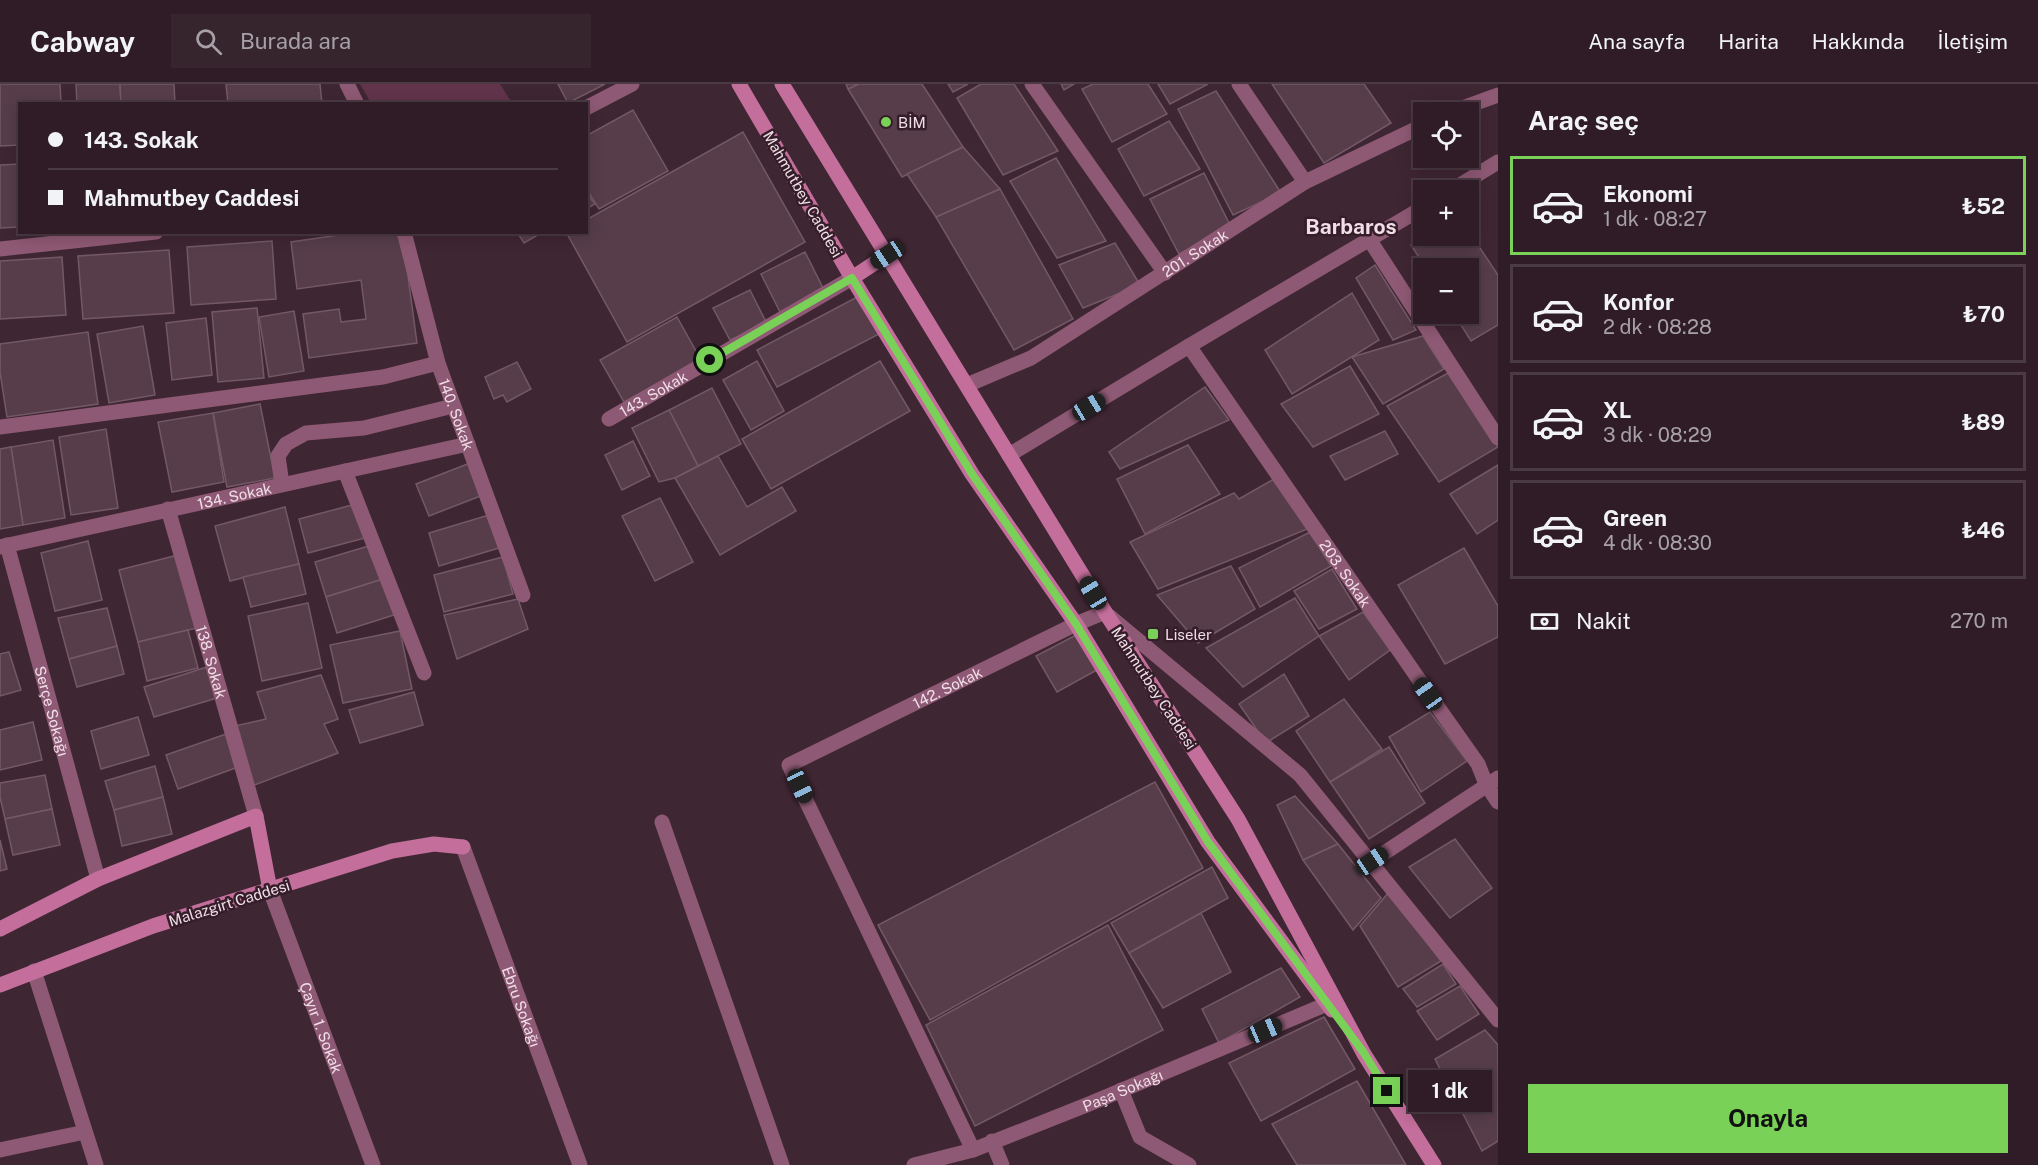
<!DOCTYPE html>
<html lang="tr">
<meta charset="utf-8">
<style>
:root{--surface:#2f1c26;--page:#37252e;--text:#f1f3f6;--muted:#a7a1a7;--line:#4a3a43;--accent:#7ad157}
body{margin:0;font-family:"Public Sans",sans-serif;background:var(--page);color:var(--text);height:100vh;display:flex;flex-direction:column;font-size:22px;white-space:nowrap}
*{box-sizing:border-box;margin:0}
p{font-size:20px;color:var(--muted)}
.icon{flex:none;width:33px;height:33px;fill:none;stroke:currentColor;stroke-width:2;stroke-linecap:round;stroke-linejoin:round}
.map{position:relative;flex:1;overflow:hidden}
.details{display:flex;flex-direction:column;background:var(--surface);width:540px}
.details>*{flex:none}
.banner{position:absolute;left:18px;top:18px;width:570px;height:132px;border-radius:0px;box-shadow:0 3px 15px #0003,0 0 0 2px var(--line);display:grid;align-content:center;height:132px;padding:0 30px;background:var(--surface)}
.tools{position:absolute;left:1413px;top:18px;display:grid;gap:12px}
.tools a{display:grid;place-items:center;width:66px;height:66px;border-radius:0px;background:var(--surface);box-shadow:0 3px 15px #0003,0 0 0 2px var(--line);font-size:30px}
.end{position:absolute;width:27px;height:27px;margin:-14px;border:8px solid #7ad157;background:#111;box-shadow:0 0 0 3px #111}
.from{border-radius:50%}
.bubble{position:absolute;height:42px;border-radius:0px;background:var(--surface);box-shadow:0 3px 15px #0003,0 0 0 2px var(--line);font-size:20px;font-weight:700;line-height:42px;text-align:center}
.car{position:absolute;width:18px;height:36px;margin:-18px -9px;border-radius:8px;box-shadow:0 0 4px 2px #0007;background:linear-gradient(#222 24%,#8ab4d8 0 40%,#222 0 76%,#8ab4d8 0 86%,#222 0)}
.banner b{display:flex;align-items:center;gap:21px;height:57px;font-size:22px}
.banner b+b{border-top:2px solid var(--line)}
.banner i{width:15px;height:15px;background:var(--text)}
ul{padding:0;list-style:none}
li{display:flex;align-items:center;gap:18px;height:99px;margin:0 12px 9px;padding:0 18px;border:3px solid var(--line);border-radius:0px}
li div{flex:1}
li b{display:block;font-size:22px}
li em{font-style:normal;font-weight:700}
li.selected{border-color:var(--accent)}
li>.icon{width:54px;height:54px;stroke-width:1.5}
h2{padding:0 30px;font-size:27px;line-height:72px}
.pay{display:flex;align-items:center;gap:15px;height:66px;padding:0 30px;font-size:22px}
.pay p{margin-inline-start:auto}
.button{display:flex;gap:12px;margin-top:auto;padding:12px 30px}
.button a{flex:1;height:69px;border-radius:0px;background:var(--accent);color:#111;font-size:24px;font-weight:700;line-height:69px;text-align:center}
header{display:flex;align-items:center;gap:36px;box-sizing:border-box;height:84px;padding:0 30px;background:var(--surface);border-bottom:2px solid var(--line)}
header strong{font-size:28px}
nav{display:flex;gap:33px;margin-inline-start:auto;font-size:21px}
.search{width:420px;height:54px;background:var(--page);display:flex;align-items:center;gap:15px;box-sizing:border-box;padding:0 21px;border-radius:0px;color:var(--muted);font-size:22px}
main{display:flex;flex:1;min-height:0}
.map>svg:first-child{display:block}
</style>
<header>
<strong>Cabway</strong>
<div class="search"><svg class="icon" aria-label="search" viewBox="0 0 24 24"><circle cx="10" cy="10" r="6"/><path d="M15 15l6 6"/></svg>Burada ara</div>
<nav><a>Ana sayfa</a><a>Harita</a><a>Hakkında</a><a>İletişim</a></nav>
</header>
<main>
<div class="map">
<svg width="1498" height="1081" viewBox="0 0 1498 1081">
<rect width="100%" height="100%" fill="#3f2633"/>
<!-- green -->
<path fill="#62344c" d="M360,0H500L512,19H371Z"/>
<!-- building -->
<g fill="#573d4a" stroke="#745866" stroke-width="1.5">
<path d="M0,0H60L61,20H20V61L0,62Z"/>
<path d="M76,0H120L121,20H77Z"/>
<path d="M120,0H174L175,20H121Z"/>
<path d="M226,0H320L322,20H228Z"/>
<path d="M558,0H605L568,19Z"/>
<path d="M846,0H859L848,5Z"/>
<path d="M859,0H922L963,63L902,93L848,5Z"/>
<path d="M948,0H968L953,8Z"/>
<path d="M981,0H1014L1058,67L1003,91L957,14Z"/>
<path d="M1061,0H1074L1064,6Z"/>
<path d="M1093,0H1148L1167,30L1112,58L1082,5Z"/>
<path d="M1158,0H1208L1170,20Z"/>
<path d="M1272,0H1364L1391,39L1324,79Z"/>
<path d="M1216,7L1281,109L1233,131L1178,25Z"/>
<path d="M633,26L668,87L599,125L586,104V52Z"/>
<path d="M1169,37L1200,85L1144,112L1118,65Z"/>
<path d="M743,48L805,158L627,258L566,148H586V136Z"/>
<path d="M963,63L1000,105L936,133L907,90Z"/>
<path d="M1056,74L1106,157L1057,174L1010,97Z"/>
<path d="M20,80V143L0,144V81Z"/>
<path d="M1204,89L1231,143L1179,170L1150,115Z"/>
<path d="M1000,105L1073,235L1014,266L936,133Z"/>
<path d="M586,108L595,120L586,125Z"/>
<path d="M1468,146L1498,191V241L1471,257L1454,230H1468V184H1426L1411,161L1433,152H1468Z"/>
<path d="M360,148H402L417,259L309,274L303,230L339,225L341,238L366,235L361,196L297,205L291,158Z"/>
<path d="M517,148H543L524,159Z"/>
<path d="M272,157L276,215L191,221L187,163Z"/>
<path d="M1115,159L1140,201L1083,224L1059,181Z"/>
<path d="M169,166L174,229L83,235L78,172Z"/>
<path d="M805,168L825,208L780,228L761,190Z"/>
<path d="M62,173L66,231L0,235V177Z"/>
<path d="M1375,181L1416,246L1393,256L1356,194Z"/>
<path d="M750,206L767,240L730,256L713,224Z"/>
<path d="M1352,209L1379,256L1292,310L1265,266Z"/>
<path d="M859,212L879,250L777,303L757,266Z"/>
<path d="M257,224L264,294L218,298L212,228Z"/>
<path d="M294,227L304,287L269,293L259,233Z"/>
<path d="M677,233L701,276L624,318L600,276Z"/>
<path d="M206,234L212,291L172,296L166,239Z"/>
<path d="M143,242L155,311L109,319L97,250Z"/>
<path d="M88,248L98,320L7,333L0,288V260Z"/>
<path d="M1423,252L1444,285L1383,320L1352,273Z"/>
<path d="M757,277L784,327L751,346L723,296Z"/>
<path d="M880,277L910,327L771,405L742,355Z"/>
<path d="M517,278L531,305L507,318L503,311L494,315L485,293Z"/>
<path d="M1350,282L1379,330L1313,363L1281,320Z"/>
<path d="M1450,288L1498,363L1439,398L1387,322Z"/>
<path d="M1205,303L1229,336L1120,385L1109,368Z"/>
<path d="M712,304L741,360L698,382L669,326Z"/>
<path d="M260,320L275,394L227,403L213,329Z"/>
<path d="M669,326L698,382L675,394L659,398L632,344Z"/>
<path d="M213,329L224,398L172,408L158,338Z"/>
<path d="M106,345L118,424L71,431L59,353Z"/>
<path d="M1385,347L1398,370L1345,396L1330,372Z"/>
<path d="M53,356L65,434L23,441L11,363Z"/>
<path d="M633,357L650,392L622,406L605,371Z"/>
<path d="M1188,361L1220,410L1145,450L1117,395Z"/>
<path d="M11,363L23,441L0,445V365Z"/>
<path d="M718,372L747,423L782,403L796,427L720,471L675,394Z"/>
<path d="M470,379L483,411L429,432L416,400Z"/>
<path d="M1498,381V436L1477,450L1450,410Z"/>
<path d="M1274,395L1310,444L1158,505L1130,458L1234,409L1239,415Z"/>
<path d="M660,414L693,478L655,497L622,432Z"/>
<path d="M356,420L365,454L308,469L299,435Z"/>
<path d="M285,423L299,480L230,497L215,442Z"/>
<path d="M489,431L499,464L439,482L429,449Z"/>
<path d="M1310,448L1331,482L1260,523L1239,484Z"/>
<path d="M88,457L102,516L55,527L41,469Z"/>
<path d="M372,461L383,495L326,513L315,478Z"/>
<path d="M1464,464L1498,522V553L1445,580L1398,501Z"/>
<path d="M178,471L197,544L138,558L119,486Z"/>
<path d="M503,473L513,510L444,528L434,491Z"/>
<path d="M299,480L306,510L251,523L243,493Z"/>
<path d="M1231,482L1255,525L1198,559L1157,511Z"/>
<path d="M1332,485L1357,525L1319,545L1294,507Z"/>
<path d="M383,495L394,531L337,549L326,513Z"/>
<path d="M1295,514L1319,552L1243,603L1206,564Z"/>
<path d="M518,515L528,545L457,575L444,531Z"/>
<path d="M308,519L322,584L262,597L248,532Z"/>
<path d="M107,524L117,562L69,575L58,534Z"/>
<path d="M1363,528L1390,566L1349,596L1319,552Z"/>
<path d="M188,546L198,584L147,597L138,558Z"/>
<path d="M400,547L412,605L343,619L330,561Z"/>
<path d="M1076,551L1097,586L1057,608L1036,572Z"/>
<path d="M117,562L124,590L77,603L69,575Z"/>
<path d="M9,568L21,606L0,612V570Z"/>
<path d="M207,583L217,614L154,633L144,603Z"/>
<path d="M1284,590L1309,632L1266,659L1239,620Z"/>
<path d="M321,591L338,635L324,640L338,669L252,702L235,642L266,635L257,608Z"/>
<path d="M414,608L423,641L360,659L349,626Z"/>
<path d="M1344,615L1382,665L1330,698L1296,647Z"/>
<path d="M1430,628L1467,677L1421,708L1389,653Z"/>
<path d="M138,633L149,671L101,685L91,647Z"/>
<path d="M33,638L42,676L0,686V646Z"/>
<path d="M226,650L238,683L178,705L166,671Z"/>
<path d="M1389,663L1425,719L1369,755L1330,698Z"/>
<path d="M155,682L163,713L114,726L105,697Z"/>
<path d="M45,691L52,725L5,735L0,713V699Z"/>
<path d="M1155,698L1203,784L930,936L878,841Z"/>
<path d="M1295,712L1338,760L1303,776L1277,721Z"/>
<path d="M163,713L172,750L122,762L114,726Z"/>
<path d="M52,725L60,761L13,771L5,735Z"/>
<path d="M1455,755L1492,804L1450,834L1409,783Z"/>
<path d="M0,756L7,785L0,787Z"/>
<path d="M1338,760L1381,814L1353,846L1303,776Z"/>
<path d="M1212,783L1228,814L1129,869L1111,839Z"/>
<path d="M1389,808L1441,877L1398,903L1360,842Z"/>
<path d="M1201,829L1231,888L1163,924L1129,869Z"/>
<path d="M1108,841L1163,946L975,1042L926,941Z"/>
<path d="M1443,880L1456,900L1417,923L1403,905Z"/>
<path d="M1281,884L1300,913L1219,959L1202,925Z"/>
<path d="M1460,902L1479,930L1437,956L1417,927Z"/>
<path d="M1324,933L1355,985L1261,1037L1229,979Z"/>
<path d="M1485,946L1498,961V1057L1482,1067L1435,975Z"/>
<path d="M1357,997L1406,1081H1297L1272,1040Z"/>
</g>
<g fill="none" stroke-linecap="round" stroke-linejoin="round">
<!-- service -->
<g stroke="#8e5974" stroke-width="15">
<path d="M282,400L278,372L286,360L306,349L364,344L453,322"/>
<path d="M1121,1006L1140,1053L1189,1081"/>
</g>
<!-- minor -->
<g stroke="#8e5974" stroke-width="15">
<path d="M347,0L357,20"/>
<path d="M1032,0L1165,189"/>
<path d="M1239,0L1305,98"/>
<path d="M586,24L632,0"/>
<path id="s1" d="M404,148L438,279L523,511"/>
<path d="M1369,155L1498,354"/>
<path d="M0,165L156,148"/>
<path id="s2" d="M1189,262L1442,629L1478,680L1486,700L1498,718"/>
<path id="s3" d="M609,335L852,194"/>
<path d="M0,343L383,293L438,279"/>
<path d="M345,387L424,589"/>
<path id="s4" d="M168,425L256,732"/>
<path id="s5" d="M7,461L98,795"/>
<path id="s6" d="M0,463L468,360"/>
<path d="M662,738L782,1081"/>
<path id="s7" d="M463,763L580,1081"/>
<path d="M1372,777L1498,694"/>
<path id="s8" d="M270,806L373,1081"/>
<path d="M34,887L96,1081"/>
<path d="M992,1057L1002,1081"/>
<path d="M0,1066L85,1048"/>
<path id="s9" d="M973,1066L789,681L1076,540L1105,528"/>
<path id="s10" d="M914,1081L973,1066L1089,1020L1327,920"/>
</g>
<!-- tertiary -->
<g stroke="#8e5974" stroke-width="15">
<path d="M1451,28L1498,11"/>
<path d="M1452,106L1498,78"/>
<path id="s11" d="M967,301L1031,274L1305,98L1424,41"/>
<path d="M1009,371L1189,262L1424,123"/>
<path d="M1109,532L1300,691L1498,936"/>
</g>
<!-- secondary -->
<g stroke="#c36e9b" stroke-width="15">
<path d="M739,0L852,194L972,390L1076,540L1208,758L1332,926"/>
<path d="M782,0L1105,528L1238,735L1364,970L1434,1081"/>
<path d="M852,194L887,171"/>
<path d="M0,845L98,795L256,732L270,806"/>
<path d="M0,901L153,842L392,767L434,760L463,763"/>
</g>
</g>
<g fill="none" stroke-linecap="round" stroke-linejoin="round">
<!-- route -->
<path stroke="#7ad157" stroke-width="8" d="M710,276L852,194L972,390L1076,540L1208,758L1364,969L1387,1007"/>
</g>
<!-- markers -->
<g fill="#7ad157" stroke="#351d29" stroke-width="2">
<circle cx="886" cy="38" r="6"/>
<rect x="1147" y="544" width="12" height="12" rx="3"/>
</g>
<g text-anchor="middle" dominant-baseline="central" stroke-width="5" stroke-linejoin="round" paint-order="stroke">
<!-- poi labels -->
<g font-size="15" fill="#f0dfe7" stroke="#351d29" text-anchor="start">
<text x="898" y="38">BİM</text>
<text x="1165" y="550">Liseler</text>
</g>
<!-- street labels -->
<g font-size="15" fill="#f0dfe7" stroke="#351d29">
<text transform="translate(803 110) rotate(60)">Mahmutbey Caddesi</text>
<text stroke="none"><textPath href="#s11" startOffset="264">201. Sokak</textPath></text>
<text stroke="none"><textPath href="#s3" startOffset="51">143. Sokak</textPath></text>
<text stroke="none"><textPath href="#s1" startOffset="190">140. Sokak</textPath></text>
<text stroke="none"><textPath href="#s6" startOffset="240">134. Sokak</textPath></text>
<text stroke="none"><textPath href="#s2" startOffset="276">203. Sokak</textPath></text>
<text stroke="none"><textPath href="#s4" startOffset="159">138. Sokak</textPath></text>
<text stroke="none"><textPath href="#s9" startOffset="603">142. Sokak</textPath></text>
<text transform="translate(1154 604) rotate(57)">Mahmutbey Caddesi</text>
<text stroke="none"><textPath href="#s5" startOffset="172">Serçe Sokağı</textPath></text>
<text transform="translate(229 819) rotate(-17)">Malazgirt Caddesi</text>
<text stroke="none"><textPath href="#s7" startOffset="170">Ebru Sokağı</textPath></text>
<text stroke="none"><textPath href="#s8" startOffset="147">Çayır 1. Sokak</textPath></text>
<text stroke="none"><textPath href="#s10" startOffset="222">Paşa Sokağı</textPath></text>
</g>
<!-- district labels -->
<g font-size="21" font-weight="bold" fill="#f0dfe7" stroke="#351d29">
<text x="1351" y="142">Barbaros</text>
</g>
</g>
</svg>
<div class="tools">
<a><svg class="icon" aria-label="locate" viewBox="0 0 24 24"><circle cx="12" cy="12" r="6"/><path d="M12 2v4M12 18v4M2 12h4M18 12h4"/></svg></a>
<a>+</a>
<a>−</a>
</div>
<i class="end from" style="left:710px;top:276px"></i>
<i class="end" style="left:1387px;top:1007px"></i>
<div class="bubble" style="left:1408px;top:986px;width:84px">1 dk</div>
<i class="car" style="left:887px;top:171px;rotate:237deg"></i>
<i class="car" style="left:1089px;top:323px;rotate:59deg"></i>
<i class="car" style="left:1093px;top:509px;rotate:329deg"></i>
<i class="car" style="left:1428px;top:610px;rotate:325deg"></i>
<i class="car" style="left:800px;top:702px;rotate:155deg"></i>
<i class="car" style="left:1372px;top:777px;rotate:56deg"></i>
<i class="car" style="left:1265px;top:946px;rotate:67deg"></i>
<div class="banner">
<b><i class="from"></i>143. Sokak</b>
<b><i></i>Mahmutbey Caddesi</b>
</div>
</div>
<section class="details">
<h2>Araç seç</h2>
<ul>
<li class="selected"><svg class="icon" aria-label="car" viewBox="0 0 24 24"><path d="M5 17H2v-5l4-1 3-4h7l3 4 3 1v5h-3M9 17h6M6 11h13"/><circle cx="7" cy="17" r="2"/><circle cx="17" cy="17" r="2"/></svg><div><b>Ekonomi</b><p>1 dk · 08:27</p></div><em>₺52</em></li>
<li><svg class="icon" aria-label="car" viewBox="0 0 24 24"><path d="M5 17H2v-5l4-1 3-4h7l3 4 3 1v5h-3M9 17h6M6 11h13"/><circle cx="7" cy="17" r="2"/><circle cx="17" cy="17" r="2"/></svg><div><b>Konfor</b><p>2 dk · 08:28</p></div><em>₺70</em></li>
<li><svg class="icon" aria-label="car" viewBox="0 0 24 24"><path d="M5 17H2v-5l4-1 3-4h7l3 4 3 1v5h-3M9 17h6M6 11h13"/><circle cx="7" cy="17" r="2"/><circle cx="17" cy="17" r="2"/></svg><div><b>XL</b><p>3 dk · 08:29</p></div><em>₺89</em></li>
<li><svg class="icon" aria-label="car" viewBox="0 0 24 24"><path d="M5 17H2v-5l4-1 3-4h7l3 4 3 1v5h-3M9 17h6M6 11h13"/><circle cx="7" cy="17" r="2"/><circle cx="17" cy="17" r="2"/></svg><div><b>Green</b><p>4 dk · 08:30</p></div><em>₺46</em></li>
</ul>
<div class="pay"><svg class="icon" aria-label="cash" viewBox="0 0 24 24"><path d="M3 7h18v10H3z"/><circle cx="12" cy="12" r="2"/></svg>Nakit<p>270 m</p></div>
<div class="button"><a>Onayla</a></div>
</section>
</main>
